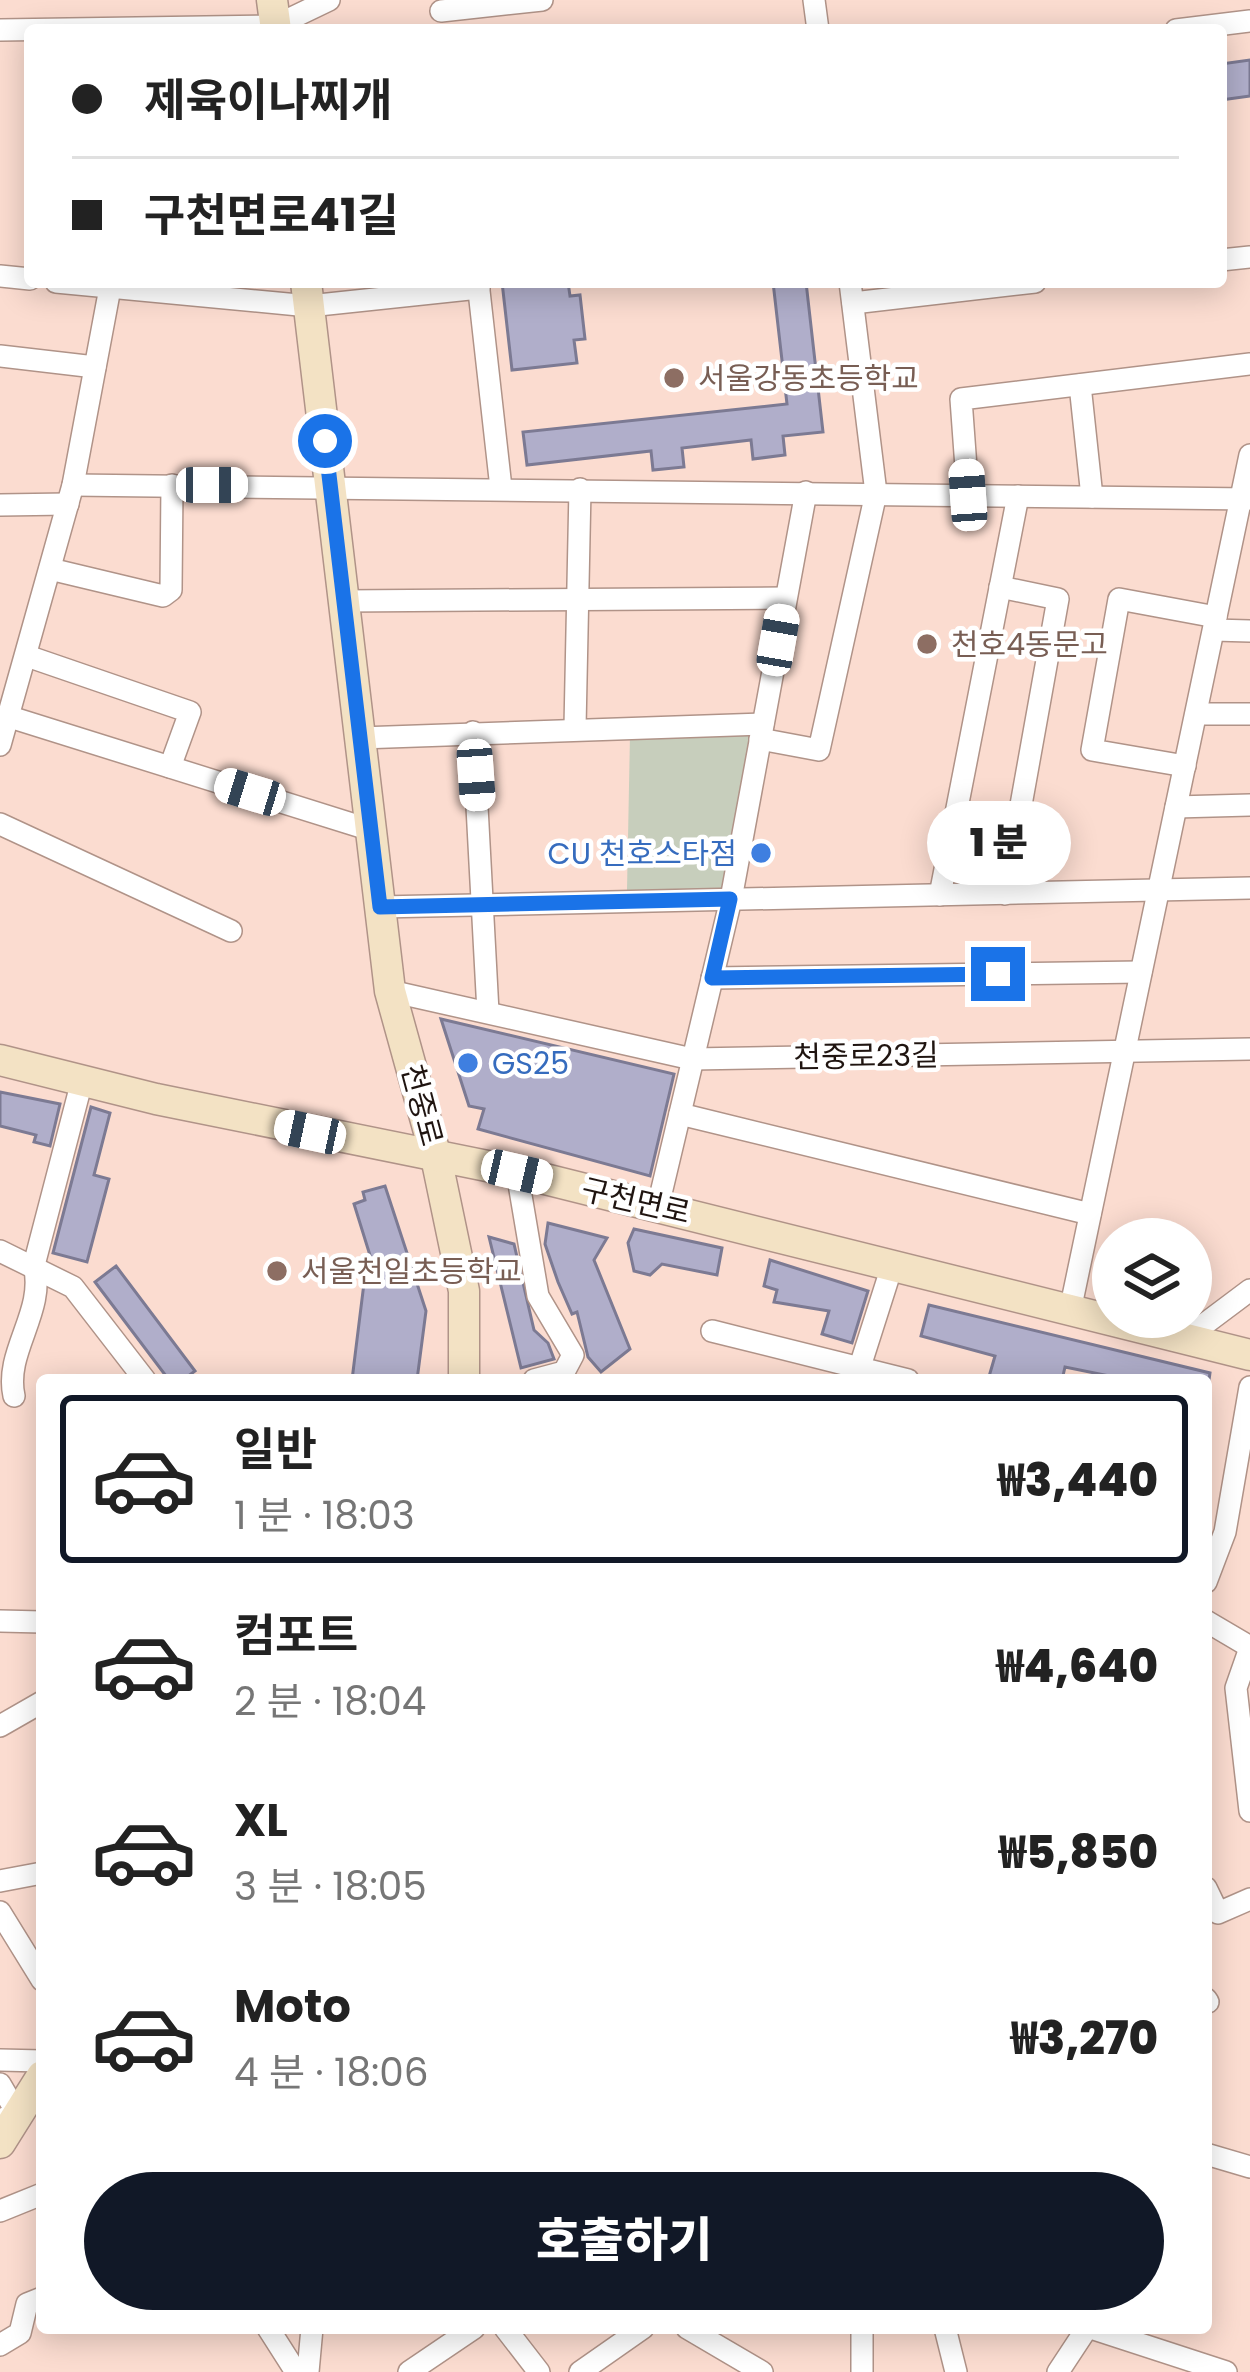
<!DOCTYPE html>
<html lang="ko">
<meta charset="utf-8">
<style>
:root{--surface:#fff;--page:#f2f2f2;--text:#222;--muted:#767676;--line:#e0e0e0;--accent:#111827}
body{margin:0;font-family:Poppins,"Noto Sans KR",sans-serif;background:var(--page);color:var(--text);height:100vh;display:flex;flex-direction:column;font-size:45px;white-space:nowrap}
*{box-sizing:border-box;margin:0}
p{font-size:39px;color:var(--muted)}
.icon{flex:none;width:66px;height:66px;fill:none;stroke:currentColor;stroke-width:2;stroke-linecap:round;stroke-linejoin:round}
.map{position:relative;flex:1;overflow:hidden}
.side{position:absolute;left:36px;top:1374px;width:1176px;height:960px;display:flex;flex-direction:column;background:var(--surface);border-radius:12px;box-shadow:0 6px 30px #0003}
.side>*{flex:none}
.guide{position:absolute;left:24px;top:24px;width:1203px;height:264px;border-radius:12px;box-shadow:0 6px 30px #0003;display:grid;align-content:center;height:264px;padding:0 48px;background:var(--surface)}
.controls{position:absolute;left:1092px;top:1218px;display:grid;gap:24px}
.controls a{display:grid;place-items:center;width:120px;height:120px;border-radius:50%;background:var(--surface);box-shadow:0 6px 30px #0003;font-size:60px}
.end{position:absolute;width:54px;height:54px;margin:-27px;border:15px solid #1a73e8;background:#fff;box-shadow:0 0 0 6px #fff}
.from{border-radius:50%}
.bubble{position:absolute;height:84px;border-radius:42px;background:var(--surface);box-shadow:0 6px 30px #0003;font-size:39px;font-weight:800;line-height:84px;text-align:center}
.car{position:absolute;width:36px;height:72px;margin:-36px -18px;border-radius:15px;box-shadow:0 0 9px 3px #0007;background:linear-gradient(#fff 24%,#345 0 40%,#fff 0 76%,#345 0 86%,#fff 0)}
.guide b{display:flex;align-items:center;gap:42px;height:114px;font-size:45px}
.guide b+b{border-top:3px solid var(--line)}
.guide i{width:30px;height:30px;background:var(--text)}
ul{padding:21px 0 0;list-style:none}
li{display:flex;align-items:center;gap:36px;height:168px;margin:0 24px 18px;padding:0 24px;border:6px solid transparent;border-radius:12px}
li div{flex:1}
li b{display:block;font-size:45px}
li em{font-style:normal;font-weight:800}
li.active{border-color:var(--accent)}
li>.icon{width:108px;height:108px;stroke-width:1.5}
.button{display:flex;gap:24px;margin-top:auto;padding:24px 48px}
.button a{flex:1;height:138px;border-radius:72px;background:var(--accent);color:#fff;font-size:48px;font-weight:800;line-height:138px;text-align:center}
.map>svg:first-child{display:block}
</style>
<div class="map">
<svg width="1250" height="2372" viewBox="0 0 1250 2372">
<rect width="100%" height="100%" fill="#fbdcd0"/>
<!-- green -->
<path fill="#c7cebc" d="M630,734H751L723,891L627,890Z"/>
<!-- building -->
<g fill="#b0aeca" stroke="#7c7a93" stroke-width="3">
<path d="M1250,60V96L1221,100V64Z"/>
<path d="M502,282H568L570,296L580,295L585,339L574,340L577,363L512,370Z"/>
<path d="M773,282H806L823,432L783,436L785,455L753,459L751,440L682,448L684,467L653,470L651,451L527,465L523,432L787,404Z"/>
<path d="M441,1019L674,1074L650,1176L478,1129L484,1109L469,1106Z"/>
<path d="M0,1092L60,1104L50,1146L34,1142L36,1135L0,1126Z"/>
<path d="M91,1107L110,1113L94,1175L109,1179L87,1262L53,1253Z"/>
<path d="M385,1186L426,1311L417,1380H352L364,1283L378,1281L354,1204L365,1200L363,1192Z"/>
<path d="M548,1223L607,1238L594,1260L630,1349L601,1372L588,1357L577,1312L572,1314L558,1282L545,1244Z"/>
<path d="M634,1229L722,1248L717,1275L662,1264L650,1275L634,1271L628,1243Z"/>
<path d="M489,1237L514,1244L534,1330L548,1343L554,1359L521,1368Z"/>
<path d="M770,1260L868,1291L852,1343L822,1334L829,1311L774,1302L777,1290L764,1286Z"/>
<path d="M116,1266L195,1371L183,1380H169L95,1282Z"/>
<path d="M929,1305L1210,1373L1209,1380H1129L1065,1367L1062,1380H988L995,1356L921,1336Z"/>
</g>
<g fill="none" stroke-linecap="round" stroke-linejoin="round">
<defs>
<g id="street">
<path d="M814,0L818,30"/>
<path d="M441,11L542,0"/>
<path d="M0,30L275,26L329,0"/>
<path d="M1176,30L1250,21"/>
<path d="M1221,260L1250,257"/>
<path d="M0,276L30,279"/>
<path d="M56,282L309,306L479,288"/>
<path d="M478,282L501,488"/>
<path d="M853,303L1035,282"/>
<path d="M0,356L95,367"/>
<path d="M1080,385L1092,497"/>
<path d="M73,485L1250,499"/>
<path d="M968,495L961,399L1250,364"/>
<path d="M0,505L68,504"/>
<path d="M50,569L163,596L171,590L172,485"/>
<path d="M1000,587L1058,599L1005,894"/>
<path d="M344,601L786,598"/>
<path d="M1214,630L1250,631"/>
<path d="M27,656L190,712L170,767"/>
<path d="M1196,714H1250"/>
<path d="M10,717L371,830"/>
<path d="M575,727L580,489"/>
<path d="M473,732L488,1012"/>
<path d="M360,738L763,724"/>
<path d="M760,739L819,750L876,493L850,282"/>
<path d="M0,745L73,485L110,288"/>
<path d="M1185,766L1092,750L1119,599L1216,617"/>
<path d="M1176,807L1250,805"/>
<path d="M0,824L231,931"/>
<path d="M940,895L1018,496"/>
<path d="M380,907L1250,888"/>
<path d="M712,978L1141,972"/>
<path d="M390,991L692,1059L1250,1049"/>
<path d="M680,1114L1090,1214"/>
<path d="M517,1172L538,1296L573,1355L564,1372L534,1380"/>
<path d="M658,1206L731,899L806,492"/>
<path d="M0,1251L73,1287L145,1380"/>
<path d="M1071,1306L1250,455"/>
<path d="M712,1331L908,1380"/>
<path d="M1186,1338L1250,1290"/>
<path d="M856,1379L893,1263"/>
<path d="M14,1396C4,1351 46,1312 34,1265L82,1081"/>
<path d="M1206,1582L1225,1532L1250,1387"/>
<path d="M0,1621L42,1622"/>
<path d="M1206,1621L1250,1647"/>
<path d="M1250,1648L1236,1688L1250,1811"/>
<path d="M0,1726L42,1702"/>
<path d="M0,1881L42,1873"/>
<path d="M1206,1888L1218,1913L1250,1899"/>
<path d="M0,1912L42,1980"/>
<path d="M1206,1999L1208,2002"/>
<path d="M0,2060L42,2061"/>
<path d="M0,2084L17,2113L5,2118"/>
<path d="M1206,2154L1250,2167"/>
<path d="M0,2211L42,2194"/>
<path d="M268,2328L296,2372"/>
<path d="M505,2328L539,2372"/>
<path d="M687,2328L762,2372"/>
<path d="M862,2328V2372"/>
<path d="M945,2328L956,2372"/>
<path d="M1091,2328L1226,2372"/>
<path d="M0,2345L20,2333L27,2304L42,2298"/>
<path d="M308,2372L312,2328"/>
<path d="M409,2372L474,2328"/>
<path d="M580,2372L643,2328"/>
<path d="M1058,2372L1087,2328"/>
</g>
<g id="secondary">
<path d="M272,0L276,30"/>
<path d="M306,282L390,991L436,1157L464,1291V1380"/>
<path d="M0,1060L156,1099L517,1172L1250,1355"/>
<path d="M0,2143L42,2076"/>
</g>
</defs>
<!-- street casing -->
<use href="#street" stroke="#b09388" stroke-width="24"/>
<!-- secondary casing -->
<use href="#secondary" stroke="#b09388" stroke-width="33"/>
<!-- street -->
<use href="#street" stroke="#fff" stroke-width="21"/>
<!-- secondary -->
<use href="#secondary" stroke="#f3e2c4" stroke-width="30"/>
</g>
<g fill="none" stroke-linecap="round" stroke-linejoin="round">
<!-- route -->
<path stroke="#1a73e8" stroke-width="15" d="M325,441L380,907L730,899L712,978L998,974"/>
</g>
<!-- markers -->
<g fill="#8d6e63" stroke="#fff" stroke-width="4.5">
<circle cx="674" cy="378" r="12"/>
<circle cx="927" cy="644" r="12"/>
<circle cx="277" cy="1271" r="12"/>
</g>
<g fill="#3f7fe0" stroke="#fff" stroke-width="4.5">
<circle cx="761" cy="853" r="12"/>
<circle cx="468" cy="1063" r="12"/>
</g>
<g text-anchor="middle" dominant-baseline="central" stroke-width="9" stroke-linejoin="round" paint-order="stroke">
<!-- education labels -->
<g font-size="30" fill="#785e54" stroke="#fff" text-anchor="start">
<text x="698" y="378">서울강동초등학교</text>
<text x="951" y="644">천호4동문고</text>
<text x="301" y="1271">서울천일초등학교</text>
</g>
<!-- shop labels -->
<g font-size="30" fill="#366cbe" stroke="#fff" text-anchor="end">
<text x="737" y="853">CU 천호스타점</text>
<text x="492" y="1063" text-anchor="start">GS25</text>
</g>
<!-- street labels -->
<g font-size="30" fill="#1f1410" stroke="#fff">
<text transform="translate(866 1056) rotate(-1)">천중로23길</text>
<text transform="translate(422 1105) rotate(75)">천중로</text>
<text transform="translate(636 1201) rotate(13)">구천면로</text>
</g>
</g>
</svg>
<div class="controls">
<a><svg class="icon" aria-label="layers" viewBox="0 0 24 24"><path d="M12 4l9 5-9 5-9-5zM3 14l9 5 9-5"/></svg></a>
</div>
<i class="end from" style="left:325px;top:441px"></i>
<i class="end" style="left:998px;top:974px"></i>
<div class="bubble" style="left:927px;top:801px;width:144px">1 분</div>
<i class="car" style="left:212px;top:485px;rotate:90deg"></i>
<i class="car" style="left:968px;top:495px;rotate:356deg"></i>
<i class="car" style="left:778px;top:640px;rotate:10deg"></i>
<i class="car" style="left:476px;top:775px;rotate:176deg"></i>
<i class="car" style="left:250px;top:792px;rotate:287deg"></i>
<i class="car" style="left:310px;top:1132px;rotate:282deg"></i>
<i class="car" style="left:517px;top:1172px;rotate:103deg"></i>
<div class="guide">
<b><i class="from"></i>제육이나찌개</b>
<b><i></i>구천면로41길</b>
</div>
<section class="side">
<ul>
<li class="active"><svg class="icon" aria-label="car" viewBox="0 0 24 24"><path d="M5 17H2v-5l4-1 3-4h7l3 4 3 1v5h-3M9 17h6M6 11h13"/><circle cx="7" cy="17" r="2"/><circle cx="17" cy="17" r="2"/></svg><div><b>일반</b><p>1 분 · 18:03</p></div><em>₩3,440</em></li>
<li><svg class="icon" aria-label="car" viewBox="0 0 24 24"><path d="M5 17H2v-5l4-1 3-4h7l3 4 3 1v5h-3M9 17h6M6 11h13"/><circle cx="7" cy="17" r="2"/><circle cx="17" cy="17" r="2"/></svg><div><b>컴포트</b><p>2 분 · 18:04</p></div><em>₩4,640</em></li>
<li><svg class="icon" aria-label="car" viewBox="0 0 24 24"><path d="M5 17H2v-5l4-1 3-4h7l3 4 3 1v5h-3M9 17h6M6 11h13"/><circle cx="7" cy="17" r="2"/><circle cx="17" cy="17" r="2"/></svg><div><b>XL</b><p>3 분 · 18:05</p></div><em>₩5,850</em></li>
<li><svg class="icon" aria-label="car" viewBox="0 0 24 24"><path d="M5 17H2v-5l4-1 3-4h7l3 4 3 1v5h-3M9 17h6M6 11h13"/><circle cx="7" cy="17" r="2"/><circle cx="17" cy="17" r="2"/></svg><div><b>Moto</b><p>4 분 · 18:06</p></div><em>₩3,270</em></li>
</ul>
<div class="button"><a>호출하기</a></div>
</section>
</div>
